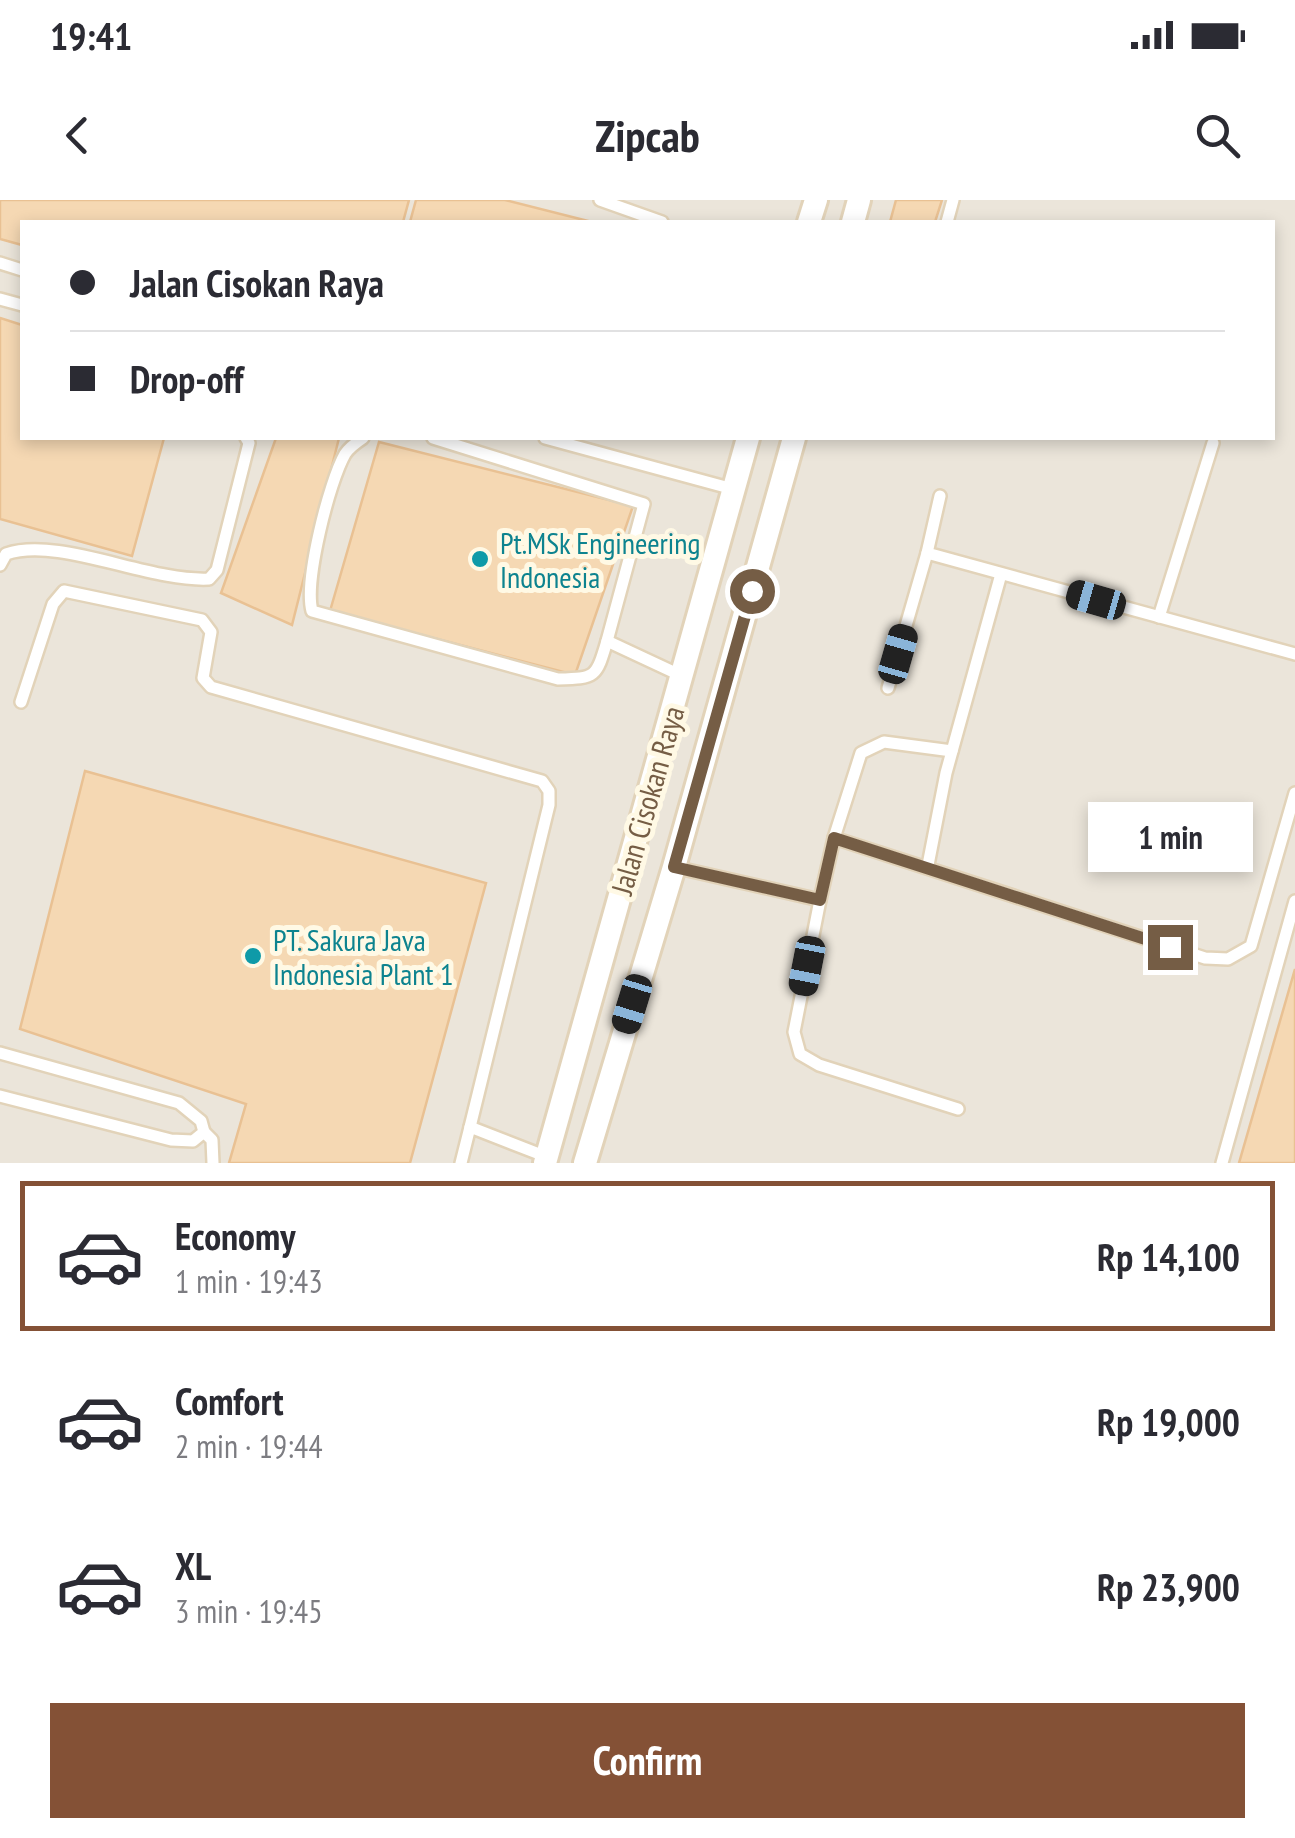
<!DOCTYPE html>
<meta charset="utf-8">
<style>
:root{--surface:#fff;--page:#f7f7f7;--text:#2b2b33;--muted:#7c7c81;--line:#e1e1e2;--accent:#845136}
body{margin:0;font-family:"PT Sans Narrow",sans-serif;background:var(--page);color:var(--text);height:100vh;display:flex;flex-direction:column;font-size:38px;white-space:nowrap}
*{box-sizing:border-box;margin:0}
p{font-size:32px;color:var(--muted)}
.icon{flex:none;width:55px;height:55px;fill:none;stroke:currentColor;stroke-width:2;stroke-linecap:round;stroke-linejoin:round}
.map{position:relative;height:963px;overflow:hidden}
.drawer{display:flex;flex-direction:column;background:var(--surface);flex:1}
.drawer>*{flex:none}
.banner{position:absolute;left:20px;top:20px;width:1255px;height:220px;border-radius:0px;box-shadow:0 5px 15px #0003;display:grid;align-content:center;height:220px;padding:0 50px;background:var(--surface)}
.end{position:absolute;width:45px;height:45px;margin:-22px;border:12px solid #755d45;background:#fff;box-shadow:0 0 0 5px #fff}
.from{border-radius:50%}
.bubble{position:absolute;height:70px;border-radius:0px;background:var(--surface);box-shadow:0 5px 15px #0003;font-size:32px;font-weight:800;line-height:70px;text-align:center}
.car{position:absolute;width:30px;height:60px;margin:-30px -15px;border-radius:12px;box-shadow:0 0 8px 2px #0007;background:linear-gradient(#222 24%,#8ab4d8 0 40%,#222 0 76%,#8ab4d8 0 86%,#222 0)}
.banner b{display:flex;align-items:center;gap:35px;height:95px;font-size:38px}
.banner b+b{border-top:2px solid var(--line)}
.banner i{width:25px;height:25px;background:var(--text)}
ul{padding:18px 0 0;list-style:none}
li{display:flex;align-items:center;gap:30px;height:150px;margin:0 20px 15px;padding:0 30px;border:5px solid transparent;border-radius:0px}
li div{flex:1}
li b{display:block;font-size:38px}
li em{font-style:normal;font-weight:800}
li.on{border-color:var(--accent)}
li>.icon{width:90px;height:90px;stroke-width:1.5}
.primary-button{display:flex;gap:20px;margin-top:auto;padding:20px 50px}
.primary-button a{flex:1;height:115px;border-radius:0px;background:var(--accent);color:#fff;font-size:40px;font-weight:800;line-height:115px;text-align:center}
.status{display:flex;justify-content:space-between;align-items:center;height:70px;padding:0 50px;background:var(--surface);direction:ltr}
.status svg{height:28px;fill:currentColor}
header{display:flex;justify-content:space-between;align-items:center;height:130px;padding:0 50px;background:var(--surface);font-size:45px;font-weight:800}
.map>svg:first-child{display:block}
</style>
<div class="status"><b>19:41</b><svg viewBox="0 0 49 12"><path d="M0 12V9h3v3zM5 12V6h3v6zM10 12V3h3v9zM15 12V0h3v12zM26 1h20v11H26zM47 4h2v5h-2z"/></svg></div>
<header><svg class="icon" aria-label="back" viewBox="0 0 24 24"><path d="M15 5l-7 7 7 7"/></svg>Zipcab<svg class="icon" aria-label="search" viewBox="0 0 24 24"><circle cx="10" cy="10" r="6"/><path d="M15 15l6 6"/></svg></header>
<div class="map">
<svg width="1295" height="963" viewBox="0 0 1295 963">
<rect width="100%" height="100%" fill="#fef6de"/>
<!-- industrial -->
<path fill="#ebe5da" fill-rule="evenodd" d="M0,0H1295V963H0ZM22,22H1272V238H22Z"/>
<!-- building -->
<g fill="#f5d8b3" stroke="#e9c193" stroke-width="2.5">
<path d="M0,0H409L403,22H22V45L0,39Z"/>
<path d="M416,0H505L592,22H410Z"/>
<path d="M896,0H942L935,22H890Z"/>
<path d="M0,118L22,125V238H164L132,356L0,319Z"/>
<path d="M276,238H339L292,425L221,393Z"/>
<path d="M379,242L633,306L575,475L330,411Z"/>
<path d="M85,571L486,683L410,963H229L246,904L20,829Z"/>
<path d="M1295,769V963H1239Z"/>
</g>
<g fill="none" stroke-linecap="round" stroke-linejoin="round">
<defs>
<g id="service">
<path d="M600,0L662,22"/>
<path d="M947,22L953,0"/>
<path d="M0,63L22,70"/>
<path d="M0,99L22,105"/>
<path d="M363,238C357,242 349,248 345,254C329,282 304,381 312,411L558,479C596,478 596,478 607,441"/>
<path d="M433,238L644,304L607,441L682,476"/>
<path d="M545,238L733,289"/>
<path d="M940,296L927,353L1295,454"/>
<path d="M0,365L6,354C59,336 148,382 209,379L217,370L249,243L246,238"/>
<path d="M1159,417L1213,243"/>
<path d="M888,488L927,353"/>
<path d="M21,502L53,404L64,391L202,420L211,432L203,478L211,487L542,581L549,591V605L470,927"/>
<path d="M834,638L1205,758L1228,759L1251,746L1295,593"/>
<path d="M928,665L946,573L1001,374"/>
<path d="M674,667L820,700L834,638L861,553L884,542L952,551"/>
<path d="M820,700L794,832L800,854L819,865L958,909"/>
<path d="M0,853L179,903L201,921L204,932L193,941L171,940L0,896"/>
<path d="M204,932L212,940L213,963"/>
<path d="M461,963L470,927L547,957"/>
<path d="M1222,963L1295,701"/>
</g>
<g id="minor">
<path d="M809,22L816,0"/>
<path d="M853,22L859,0"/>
<path d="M545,963L748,238"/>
<path d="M585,963L674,667L794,238"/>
</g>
</defs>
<!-- service casing -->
<use href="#service" stroke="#e2d3b9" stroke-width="16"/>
<!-- minor casing -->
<use href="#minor" stroke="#e2d3b9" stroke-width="28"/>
<!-- service -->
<use href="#service" stroke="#fff" stroke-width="11"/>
<!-- minor -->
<use href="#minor" stroke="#fff" stroke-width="22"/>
</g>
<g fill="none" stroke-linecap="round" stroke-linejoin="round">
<!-- route -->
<path stroke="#755d45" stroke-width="12" d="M752,391L674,667L820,700L834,638L1170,747"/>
</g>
<!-- markers -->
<g fill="#0f9aa8" stroke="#fff9e5" stroke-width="4">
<circle cx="480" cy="359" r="10"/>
<circle cx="253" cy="756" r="10"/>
</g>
<g text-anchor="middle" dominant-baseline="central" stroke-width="10" stroke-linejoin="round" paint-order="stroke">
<!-- culture labels -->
<g font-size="30" fill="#0d838f" stroke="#fff9e5" text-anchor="start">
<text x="500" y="342">Pt.MSk Engineering<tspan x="500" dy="34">Indonesia</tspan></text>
<text x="273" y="739">PT. Sakura Java<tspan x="273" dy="34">Indonesia Plant 1</tspan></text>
</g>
<!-- street labels -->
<g font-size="30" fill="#755d45" stroke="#fff9e5">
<text transform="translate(647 600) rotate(-74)">Jalan Cisokan Raya</text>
</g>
</g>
</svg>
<i class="end from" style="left:752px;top:391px"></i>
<i class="end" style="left:1170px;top:747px"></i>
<div class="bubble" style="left:1088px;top:602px;width:165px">1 min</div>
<i class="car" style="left:1096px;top:400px;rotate:286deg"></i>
<i class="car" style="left:898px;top:454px;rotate:16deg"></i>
<i class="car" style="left:807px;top:766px;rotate:191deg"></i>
<i class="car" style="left:632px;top:804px;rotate:197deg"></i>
<div class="banner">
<b><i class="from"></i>Jalan Cisokan Raya</b>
<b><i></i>Drop-off</b>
</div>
</div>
<section class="drawer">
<ul>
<li class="on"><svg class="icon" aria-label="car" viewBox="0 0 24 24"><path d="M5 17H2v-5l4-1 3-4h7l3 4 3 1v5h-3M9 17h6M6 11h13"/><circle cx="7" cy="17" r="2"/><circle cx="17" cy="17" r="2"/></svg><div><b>Economy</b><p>1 min · 19:43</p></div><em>Rp 14,100</em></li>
<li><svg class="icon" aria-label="car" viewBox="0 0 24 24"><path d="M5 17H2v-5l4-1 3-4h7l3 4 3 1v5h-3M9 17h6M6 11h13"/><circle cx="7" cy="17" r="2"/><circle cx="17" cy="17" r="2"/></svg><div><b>Comfort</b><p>2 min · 19:44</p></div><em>Rp 19,000</em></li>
<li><svg class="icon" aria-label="car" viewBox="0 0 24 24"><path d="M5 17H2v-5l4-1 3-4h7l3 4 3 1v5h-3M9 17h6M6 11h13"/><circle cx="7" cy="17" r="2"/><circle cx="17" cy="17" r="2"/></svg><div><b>XL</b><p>3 min · 19:45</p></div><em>Rp 23,900</em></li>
</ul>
<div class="primary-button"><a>Confirm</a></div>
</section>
